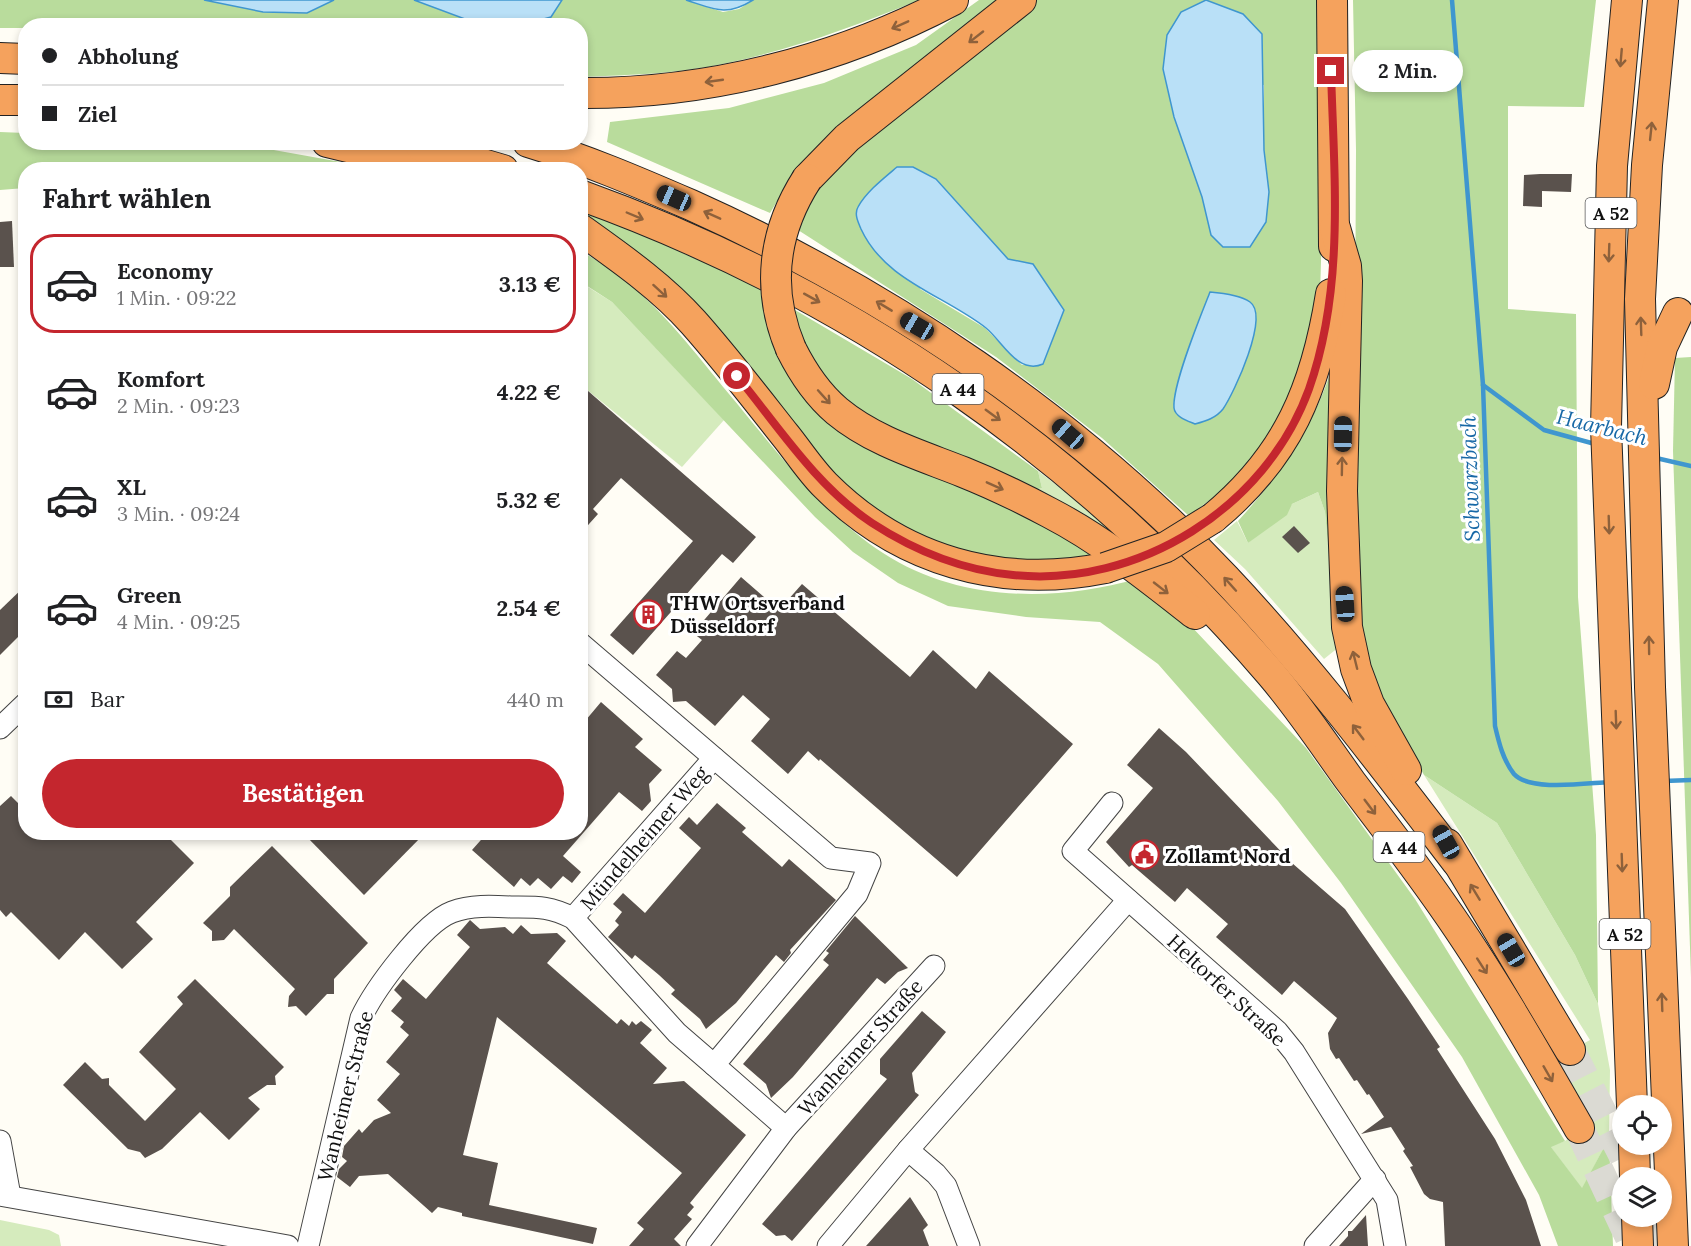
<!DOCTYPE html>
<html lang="de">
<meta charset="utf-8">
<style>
:root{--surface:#fff;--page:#f6f6f6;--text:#202124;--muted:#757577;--line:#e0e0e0;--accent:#c4262e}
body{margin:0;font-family:Lora,serif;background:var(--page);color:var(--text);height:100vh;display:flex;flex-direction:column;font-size:22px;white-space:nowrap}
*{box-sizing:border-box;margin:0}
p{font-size:20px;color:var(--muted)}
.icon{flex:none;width:33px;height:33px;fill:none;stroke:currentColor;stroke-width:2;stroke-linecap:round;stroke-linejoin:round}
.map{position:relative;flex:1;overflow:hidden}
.side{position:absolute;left:18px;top:162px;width:570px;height:678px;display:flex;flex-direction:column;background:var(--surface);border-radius:24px;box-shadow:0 3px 9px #0003}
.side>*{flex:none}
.hud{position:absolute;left:18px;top:18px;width:570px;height:132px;border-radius:24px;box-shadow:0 3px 9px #0003;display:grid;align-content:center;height:132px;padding:0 24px;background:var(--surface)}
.tools{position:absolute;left:1612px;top:1095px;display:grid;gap:12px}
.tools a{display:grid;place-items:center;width:60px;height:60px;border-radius:50%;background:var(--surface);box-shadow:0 3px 9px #0003;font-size:30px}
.end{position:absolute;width:27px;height:27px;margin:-14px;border:8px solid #c4262e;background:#fff;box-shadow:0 0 0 3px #fff}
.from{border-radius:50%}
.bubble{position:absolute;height:42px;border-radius:21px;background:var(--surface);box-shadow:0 3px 9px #0003;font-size:20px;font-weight:700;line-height:42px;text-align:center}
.car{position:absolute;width:18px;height:36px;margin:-18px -9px;border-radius:8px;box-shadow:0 0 4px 2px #0007;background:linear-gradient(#222 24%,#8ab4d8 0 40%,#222 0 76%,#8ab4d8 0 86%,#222 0)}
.hud b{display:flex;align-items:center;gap:21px;height:57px;font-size:22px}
.hud b+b{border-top:2px solid var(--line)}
.hud i{width:15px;height:15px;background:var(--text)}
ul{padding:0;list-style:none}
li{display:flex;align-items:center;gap:18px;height:99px;margin:0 12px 9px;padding:0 12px;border:3px solid transparent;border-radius:24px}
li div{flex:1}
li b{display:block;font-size:22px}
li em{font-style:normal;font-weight:700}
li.on{border-color:var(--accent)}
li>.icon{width:54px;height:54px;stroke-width:1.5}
h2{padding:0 24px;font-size:27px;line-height:72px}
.pay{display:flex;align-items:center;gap:15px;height:66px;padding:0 24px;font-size:22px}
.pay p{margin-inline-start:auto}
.action{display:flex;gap:12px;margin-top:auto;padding:12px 24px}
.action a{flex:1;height:69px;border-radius:36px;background:var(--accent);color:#fff;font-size:24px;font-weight:700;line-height:69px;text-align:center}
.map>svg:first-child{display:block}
</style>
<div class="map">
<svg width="1691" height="1246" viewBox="0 0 1691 1246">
<rect width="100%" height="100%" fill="#fffdf5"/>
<!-- green -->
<g fill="#d5ebbd">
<path d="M580,282L612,302L724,420L682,467L581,385Z"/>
<path d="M1038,471L1137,546L1028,492L1042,488Z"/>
<path d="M1318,492L1325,512L1328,545L1337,555L1344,643L1324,659L1245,569L1214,540L1237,521L1248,543L1292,504Z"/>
<path d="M1424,775L1497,823L1575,955L1598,1004L1610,1070L1609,1138L1582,1189L1550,1146L1565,1141L1587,1125L1553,1060L1590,1040Z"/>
<path d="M0,1220L49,1230L59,1235L61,1246H0Z"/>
</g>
<!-- forest -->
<g fill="#b9dc9c" fill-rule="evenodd">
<path d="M0,0H204L307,13L334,0H414L481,25L26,26L25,28H0Z"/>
<path d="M562,0H686L723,12L739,9L753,0H919C856,26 793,49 727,63C679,74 629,75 581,77L580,26H521L551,17Z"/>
<path d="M979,0H1003L796,170L770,213L607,142L610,122L729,108L824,83L916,45Z"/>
<path d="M1032,0H1319L1323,192L1320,296L1293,398L1246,472L1189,516L1102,438L996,357L798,230L813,185ZM1163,69L1264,85V150L1269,192L1202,197L1174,117ZM913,167L936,179L1008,259L1064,310L1043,363L1022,365L985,328L920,289ZM1255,324L1248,356L1222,410Z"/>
<path d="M1353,0H1596L1584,107L1508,106V309L1576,314L1578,597L1596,835L1598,1004L1575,955L1497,823L1424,775L1389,712L1372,670L1361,625L1354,546L1356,150Z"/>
<path d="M0,132L25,133L26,142L211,143L257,147L380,169L26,170L25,188L0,190Z"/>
<path d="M580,211L637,232L760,288C767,327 776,349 798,382L1013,509L1095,554C987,573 937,551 849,491L581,218Z"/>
<path d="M580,250C594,259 609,268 622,278C663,310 696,354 729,394C774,448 824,515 883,553C958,602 1054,602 1137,579L1174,608L1306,748L1415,899L1565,1141L1551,1147L1582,1188L1609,1138L1613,1246H1558L1539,1195L1462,1057L1341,883L1278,801L1158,664L1100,622L1026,617L948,606L898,583L853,552L815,517L612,302L581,282Z"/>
<path d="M790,307L912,379L1038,471L1042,488L1028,492L902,438L839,398L803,348Z"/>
<path d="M1691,357V977L1673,451L1675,358Z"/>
<path d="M1332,368L1337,555L1328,545L1325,512L1318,492L1292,504L1287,515L1248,543L1238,521C1280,475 1313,428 1332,368Z"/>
</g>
<!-- water -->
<g fill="#b9e0f7" stroke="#3f96cf" stroke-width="1.5">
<path d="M204,0H334L307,13L263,12Z"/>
<path d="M414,0H562L551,17L521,25H481Z"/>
<path d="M686,0H753C726,17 714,9 686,0Z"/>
<path d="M1206,0L1243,14L1262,34L1264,150L1269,192L1266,222L1250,247H1223L1211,235L1202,197L1174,117L1163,69L1167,35L1181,12Z"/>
<path d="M897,167H913L936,179L1008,259L1033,264L1064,310L1043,364C1018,375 1003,342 986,328C944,295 885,281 861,229C858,222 854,214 858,207C866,192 884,178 897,167Z"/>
<path d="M1210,292C1222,293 1240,295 1250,302C1270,316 1234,393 1223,409C1216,418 1206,421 1195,424C1188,421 1175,417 1174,408C1172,385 1201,315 1210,292Z"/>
</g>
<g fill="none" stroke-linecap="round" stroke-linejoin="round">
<!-- stream -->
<g stroke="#3f96cf" stroke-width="4.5">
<path d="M1452,0L1483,385L1495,726C1499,743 1503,760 1514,774C1530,792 1587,783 1610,782"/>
<path d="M1483,385L1544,430L1595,444"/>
<path d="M1656,458L1691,466"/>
<path d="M1664,781L1691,780"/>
</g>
</g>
<!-- building -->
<g fill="#5a524d">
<path d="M1540,174H1572L1571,192L1542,191V207L1523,206L1524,175Z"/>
<path d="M12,221L14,267H0V222Z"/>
<path d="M580,384L756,537L733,563L722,554L633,655L610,635L693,541L621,478L593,509L598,514L580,534Z"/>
<path d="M1294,526L1310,543L1298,553L1282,537Z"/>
<path d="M741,577L779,610L802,584L910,677L933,650L976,689L989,671L1073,744L957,877L820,759L819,761L808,751L788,774L751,741L770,719L743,695L715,726L686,701L673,702L672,689L656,675L677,651L686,658L702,640L693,633Z"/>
<path d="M26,585V629L0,655V610Z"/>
<path d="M601,702L643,739L635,747L662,770L649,784L651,801L642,811L619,792L563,856L581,872L572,883L563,876L551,889L538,878L530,886L521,878L514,887L472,850L488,832H580V727Z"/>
<path d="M1159,728L1186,752L1292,863L1345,909L1408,999L1440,1047L1437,1049L1495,1139L1526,1200L1541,1246H1445L1443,1202L1430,1199L1424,1194L1410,1167L1413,1166L1403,1151L1405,1149L1391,1127L1361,1134L1384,1117L1369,1094L1367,1095L1357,1080L1354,1081L1339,1058L1336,1059L1330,1049L1328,1033L1337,1018L1294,981L1282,995L1216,937L1228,924L1187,888L1175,902L1132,865L1129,867L1106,842L1153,788L1127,765Z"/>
<path d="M26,795V832H163L194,863L136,922L153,939L122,969L85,932L59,960L11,912L6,917L0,910V806L11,796L18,803Z"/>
<path d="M717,803L746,828L742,832L782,867L789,859L836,900L790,950L791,953L784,962L776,955L736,1003L706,1029L700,1019L671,994L675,990L659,975L635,955L632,959L608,937L619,925L615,921L622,912L613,904L623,893L645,913L701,848L679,828L689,817L697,825Z"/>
<path d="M302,832H426L364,895Z"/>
<path d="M272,846L368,943L334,979V994H327L306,1016L296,1006L288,1007L289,996L295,989L234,929L224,940L212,941V931L203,923L230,896V887Z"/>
<path d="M855,916L908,968L898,972L885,984L877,978L793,1077L771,1098L766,1084L743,1064L829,965L823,960L829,953L826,951Z"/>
<path d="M470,920L480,929L505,927L513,934L521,925L531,934L557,933L566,941L547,963L617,1024L621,1019L629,1026L632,1021L636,1025L641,1021L652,1030L640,1043L667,1068L653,1084L684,1081L746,1135L690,1203L694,1207L687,1215L692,1219L674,1239L681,1246H629L644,1229L637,1223L682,1173L497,1017L463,1155L498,1163L489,1205L597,1228L593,1244L462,1216V1213L438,1207L432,1213L388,1174L359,1176L350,1187L337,1177L339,1169L347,1161L342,1157L344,1146L359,1129L362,1133L374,1120L391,1113L377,1100L400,1074L386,1062L409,1035L400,1027L404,1022L391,1011L402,998L394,990L403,979L426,999L470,947L457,935Z"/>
<path d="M195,979L284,1067L275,1076L276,1085H267L248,1098L260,1109L229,1140L200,1112L162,1149L145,1158L140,1152L128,1149L63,1085L85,1062L102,1079L109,1078V1085L145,1121L176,1089L139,1052L183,1004L177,997Z"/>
<path d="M922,1011L946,1032L912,1073L915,1092L919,1095L792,1241L785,1235L776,1236L762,1224L887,1079L880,1074V1059Z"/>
<path d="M910,1197L928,1225L923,1230L929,1246H866Z"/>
<path d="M1366,1215L1368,1246H1339L1348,1236V1231H1352Z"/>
</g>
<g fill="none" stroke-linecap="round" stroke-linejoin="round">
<!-- highway-tunnel -->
<g stroke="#dbdad3" stroke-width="30" stroke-dasharray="30 15" stroke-linecap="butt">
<path d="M1570,1050L1635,1178"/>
<path d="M1579,1128L1634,1246"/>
<path d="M1655,1216L1670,1246"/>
</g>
<defs>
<g id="minor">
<path d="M580,643L831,858L870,863L857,894L714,1065L786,1128"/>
<path d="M0,728L26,703"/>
<path d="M1112,803L1073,851L1277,1031L1294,1052L1387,1200L1395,1246"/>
<path d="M573,918L714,758"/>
<path d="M0,1141L10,1196"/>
<path d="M908,1150L936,1174L946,1186L969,1246"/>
<path d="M0,1195L288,1246"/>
<path d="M308,1246L361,1018C374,990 423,923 452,912C471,905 491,906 511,907C538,907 549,906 573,918L677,1033L714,1065"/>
<path d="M697,1246L786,1128L934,966"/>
<path d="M828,1246L908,1150L1128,900"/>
<path d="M1315,1246L1375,1179"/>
</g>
<g id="highway">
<path d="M1332,0L1334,246"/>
<path d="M1627,0L1612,166L1606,427L1632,1106"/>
<path d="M1663,0L1647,165L1640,299L1650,687L1673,1246"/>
<path d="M0,58L26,59"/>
<path d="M580,93C709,94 840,60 953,0"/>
<path d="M0,100H26"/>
<path d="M327,142L443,170"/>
<path d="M528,142C584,159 638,182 691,205C889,294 1075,419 1225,578C1309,667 1382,764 1457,862"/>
<path d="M421,146L503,170"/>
<path d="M807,179L847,138L1021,0"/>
<path d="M580,195C852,293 1084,456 1271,674C1300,708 1325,746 1351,782C1382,823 1414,864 1443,906C1493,977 1536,1053 1579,1128"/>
<path d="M1335,228L1346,266L1347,281L1342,491L1347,627L1356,669L1369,704L1406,770"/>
<path d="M580,229C619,257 661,286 693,322C725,358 755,397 785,435C798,451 810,470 825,485C901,561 1000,589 1105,568"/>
<path d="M791,349C802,371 817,394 837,411C873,441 920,455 963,472C993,484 1022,498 1050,513C1102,540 1149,578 1195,614"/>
<path d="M1654,384L1662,347L1678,313"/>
<path d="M1213,518C1288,456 1316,388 1331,294"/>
<path d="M1447,844L1570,1050"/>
<path d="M1634,1144L1635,1178"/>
<path d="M1637,1216L1638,1246"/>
</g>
</defs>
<!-- minor casing -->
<use href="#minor" stroke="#444" stroke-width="23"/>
<!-- highway casing -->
<use href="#highway" stroke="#222" stroke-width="32"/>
<!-- minor -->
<use href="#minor" stroke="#fff" stroke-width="21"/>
<!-- highway -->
<use href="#highway" stroke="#f5a25d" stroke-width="30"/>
<defs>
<g id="highway-bridge">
<path d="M791,349C766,290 773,232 807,179"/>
<path d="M1105,568L1166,547L1213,518"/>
</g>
</defs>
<!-- highway-bridge casing -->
<use href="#highway-bridge" stroke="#222" stroke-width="32" stroke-linecap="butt"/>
<!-- highway-bridge -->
<use href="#highway-bridge" stroke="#f5a25d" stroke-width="30"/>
</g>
<!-- one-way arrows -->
<defs><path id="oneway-shaft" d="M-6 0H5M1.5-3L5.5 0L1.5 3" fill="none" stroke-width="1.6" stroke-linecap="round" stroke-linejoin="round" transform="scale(1.5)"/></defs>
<g stroke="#8e613b">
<use href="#oneway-shaft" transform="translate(900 25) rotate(156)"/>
<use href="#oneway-shaft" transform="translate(976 37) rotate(142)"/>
<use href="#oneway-shaft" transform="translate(1621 58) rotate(95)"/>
<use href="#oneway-shaft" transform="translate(714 81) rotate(172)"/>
<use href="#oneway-shaft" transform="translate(1651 131) rotate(-84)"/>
<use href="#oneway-shaft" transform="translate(712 215) rotate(-156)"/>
<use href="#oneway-shaft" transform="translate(635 216) rotate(23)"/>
<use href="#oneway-shaft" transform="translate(1609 253) rotate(92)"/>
<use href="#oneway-shaft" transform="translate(660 291) rotate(42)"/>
<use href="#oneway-shaft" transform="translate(812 298) rotate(29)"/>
<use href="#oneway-shaft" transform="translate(884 306) rotate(-149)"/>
<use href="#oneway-shaft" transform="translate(1641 326) rotate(-92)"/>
<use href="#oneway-shaft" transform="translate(824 397) rotate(48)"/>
<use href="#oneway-shaft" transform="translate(993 415) rotate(36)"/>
<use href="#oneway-shaft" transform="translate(1342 466) rotate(-89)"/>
<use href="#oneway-shaft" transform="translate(995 486) rotate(24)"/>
<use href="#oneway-shaft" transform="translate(1609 525) rotate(88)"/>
<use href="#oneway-shaft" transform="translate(1230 584) rotate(-132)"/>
<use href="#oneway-shaft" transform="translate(1161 588) rotate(38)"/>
<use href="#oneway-shaft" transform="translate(1649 645) rotate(-91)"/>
<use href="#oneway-shaft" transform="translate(1355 660) rotate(-104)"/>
<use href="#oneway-shaft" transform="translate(1616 720) rotate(88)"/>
<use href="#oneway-shaft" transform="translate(1358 732) rotate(-127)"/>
<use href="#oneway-shaft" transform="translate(1370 807) rotate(53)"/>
<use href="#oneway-shaft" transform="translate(1622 863) rotate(88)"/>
<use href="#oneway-shaft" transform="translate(1475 892) rotate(-121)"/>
<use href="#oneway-shaft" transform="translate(1482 966) rotate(57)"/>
<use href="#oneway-shaft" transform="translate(1662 1002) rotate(-92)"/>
<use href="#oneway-shaft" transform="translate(1548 1074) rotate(60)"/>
</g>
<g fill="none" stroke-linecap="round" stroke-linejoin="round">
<!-- route -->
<path stroke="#c4262e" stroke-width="8" d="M737,376C778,426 816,486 872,523C915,551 962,570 1013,575C1138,588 1266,508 1309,389C1345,287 1334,177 1331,71"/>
</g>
<!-- icons -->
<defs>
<symbol id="building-ring" viewBox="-11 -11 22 22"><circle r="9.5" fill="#fff" stroke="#c4262e" stroke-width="1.5"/><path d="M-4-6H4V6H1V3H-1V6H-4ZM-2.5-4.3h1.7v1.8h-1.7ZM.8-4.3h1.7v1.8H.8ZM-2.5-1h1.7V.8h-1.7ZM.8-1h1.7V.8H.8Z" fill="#c4262e"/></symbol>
<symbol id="civic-ring" viewBox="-11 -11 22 22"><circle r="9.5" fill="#fff" stroke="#c4262e" stroke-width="1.5"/><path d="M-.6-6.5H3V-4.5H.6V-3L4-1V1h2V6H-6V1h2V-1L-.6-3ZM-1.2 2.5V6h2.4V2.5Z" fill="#c4262e"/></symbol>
</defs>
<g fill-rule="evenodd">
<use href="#building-ring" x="632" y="598" width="33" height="33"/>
<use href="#civic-ring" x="1128" y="838" width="33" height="33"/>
</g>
<g text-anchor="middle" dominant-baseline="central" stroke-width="6" stroke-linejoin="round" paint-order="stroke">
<!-- shield labels -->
<g fill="#fff" stroke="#585858" stroke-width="1.5">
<rect x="1585.5" y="198" width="51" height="30" rx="4.5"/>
<rect x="932.5" y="374" width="51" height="30" rx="4.5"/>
<rect x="1373.5" y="832" width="51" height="30" rx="4.5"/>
<rect x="1599.5" y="919" width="51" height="30" rx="4.5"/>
</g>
<g font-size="18" font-weight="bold" fill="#111">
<text x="1611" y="213">A 52</text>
<text x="958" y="389">A 44</text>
<text x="1399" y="847">A 44</text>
<text x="1625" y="934">A 52</text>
</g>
<!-- poi labels -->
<g font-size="20" font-weight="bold" fill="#111" stroke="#fff" text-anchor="start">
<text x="670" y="602">THW Ortsverband<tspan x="670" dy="23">Düsseldorf</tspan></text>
<text x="1165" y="855">Zollamt Nord</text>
</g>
<!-- street labels -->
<g font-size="20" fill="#111" stroke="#fff">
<text transform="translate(644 838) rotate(-49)">Mündelheimer Weg</text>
<text transform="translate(1227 990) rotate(43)">Heltorfer Straße</text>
<text transform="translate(860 1047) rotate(-48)">Wanheimer Straße</text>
<text transform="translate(345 1096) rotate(-76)">Wanheimer Straße</text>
</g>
<!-- water labels -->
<g font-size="21" font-style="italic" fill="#1768a6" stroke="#fff">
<text transform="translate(1602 427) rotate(14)">Haarbach</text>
<text transform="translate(1470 479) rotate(-92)">Schwarzbach</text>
</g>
</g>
</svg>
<div class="tools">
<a><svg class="icon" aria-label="locate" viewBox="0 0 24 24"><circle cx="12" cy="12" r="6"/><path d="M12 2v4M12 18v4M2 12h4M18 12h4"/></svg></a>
<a><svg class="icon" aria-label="layers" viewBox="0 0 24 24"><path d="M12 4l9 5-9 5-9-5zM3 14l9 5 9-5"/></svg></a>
</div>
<i class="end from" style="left:737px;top:376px"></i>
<i class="end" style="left:1331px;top:71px"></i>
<div class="bubble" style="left:1352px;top:50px;width:111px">2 Min.</div>
<i class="car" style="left:674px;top:198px;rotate:294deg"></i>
<i class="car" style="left:917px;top:326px;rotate:300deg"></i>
<i class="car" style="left:1068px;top:434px;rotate:311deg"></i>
<i class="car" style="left:1343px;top:434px;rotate:1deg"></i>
<i class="car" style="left:1345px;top:604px;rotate:356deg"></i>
<i class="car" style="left:1446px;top:842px;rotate:331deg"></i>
<i class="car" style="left:1511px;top:950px;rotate:329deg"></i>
<div class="hud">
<b><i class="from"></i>Abholung</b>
<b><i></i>Ziel</b>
</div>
<section class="side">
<h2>Fahrt wählen</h2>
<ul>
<li class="on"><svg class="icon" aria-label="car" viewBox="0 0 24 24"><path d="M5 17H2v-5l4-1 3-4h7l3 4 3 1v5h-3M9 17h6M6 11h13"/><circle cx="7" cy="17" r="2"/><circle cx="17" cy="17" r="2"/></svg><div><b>Economy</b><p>1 Min. · 09:22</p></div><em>3.13 €</em></li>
<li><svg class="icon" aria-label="car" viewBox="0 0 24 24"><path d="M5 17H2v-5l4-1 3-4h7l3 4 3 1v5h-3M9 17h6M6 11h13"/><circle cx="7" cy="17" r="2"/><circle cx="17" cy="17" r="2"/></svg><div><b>Komfort</b><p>2 Min. · 09:23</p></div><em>4.22 €</em></li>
<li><svg class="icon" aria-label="car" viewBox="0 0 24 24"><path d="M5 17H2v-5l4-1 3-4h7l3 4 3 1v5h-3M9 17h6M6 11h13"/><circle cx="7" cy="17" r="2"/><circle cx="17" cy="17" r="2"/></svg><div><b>XL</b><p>3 Min. · 09:24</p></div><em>5.32 €</em></li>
<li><svg class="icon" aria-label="car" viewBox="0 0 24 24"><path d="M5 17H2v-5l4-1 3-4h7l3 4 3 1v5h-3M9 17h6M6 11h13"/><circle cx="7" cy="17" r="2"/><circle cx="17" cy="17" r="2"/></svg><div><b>Green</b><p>4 Min. · 09:25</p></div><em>2.54 €</em></li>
</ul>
<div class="pay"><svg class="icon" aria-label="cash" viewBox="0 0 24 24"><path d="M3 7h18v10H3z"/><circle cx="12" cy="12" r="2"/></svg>Bar<p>440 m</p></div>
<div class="action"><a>Bestätigen</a></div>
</section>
</div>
